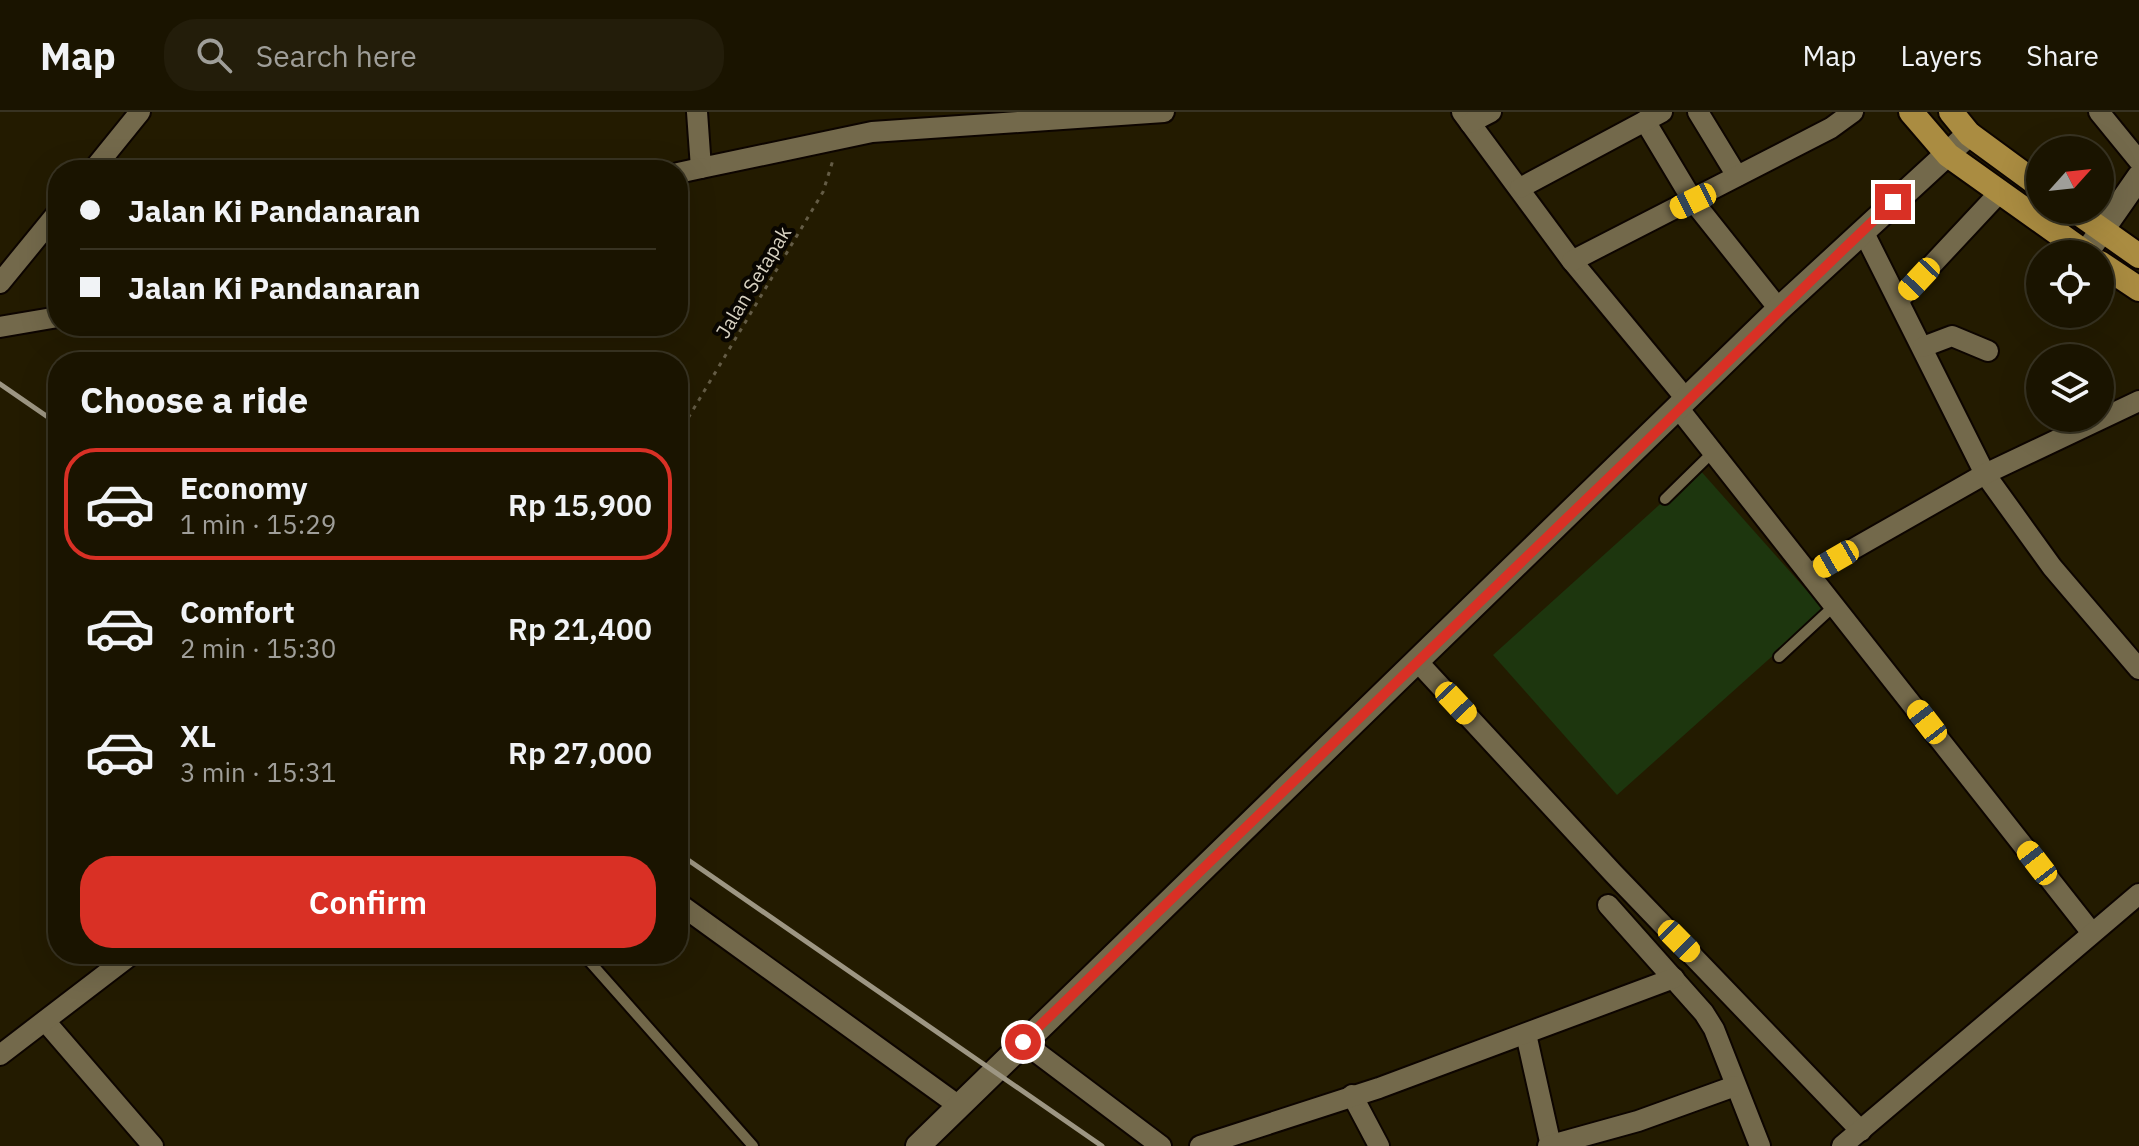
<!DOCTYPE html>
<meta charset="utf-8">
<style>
:root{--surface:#1a1400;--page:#231d0a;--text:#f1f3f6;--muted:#9f9e99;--line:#383322;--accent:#d93025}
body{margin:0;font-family:"IBM Plex Sans",sans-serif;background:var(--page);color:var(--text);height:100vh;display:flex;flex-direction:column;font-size:30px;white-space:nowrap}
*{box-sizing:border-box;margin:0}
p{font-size:26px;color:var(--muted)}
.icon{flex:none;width:44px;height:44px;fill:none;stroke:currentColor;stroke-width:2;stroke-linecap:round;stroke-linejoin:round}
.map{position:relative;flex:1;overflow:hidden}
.drawer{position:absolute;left:48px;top:240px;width:640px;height:612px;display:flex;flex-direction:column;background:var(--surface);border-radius:32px;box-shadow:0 8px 32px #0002,0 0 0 2px var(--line)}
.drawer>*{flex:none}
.guide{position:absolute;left:48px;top:48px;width:640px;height:176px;border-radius:32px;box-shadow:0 8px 32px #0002,0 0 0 2px var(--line);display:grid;align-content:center;height:176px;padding:0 32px;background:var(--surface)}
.needle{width:52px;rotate:63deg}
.tools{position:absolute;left:2026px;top:24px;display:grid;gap:16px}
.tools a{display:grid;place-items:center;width:88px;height:88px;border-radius:50%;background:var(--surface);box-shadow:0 8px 32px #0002,0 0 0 2px var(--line);font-size:40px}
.end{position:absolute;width:36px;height:36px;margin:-18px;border:10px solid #d93025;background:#fff;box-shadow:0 0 0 4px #fff}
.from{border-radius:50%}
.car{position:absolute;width:24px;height:48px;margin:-24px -12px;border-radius:10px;box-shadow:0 0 6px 2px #0007;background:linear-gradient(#f5c518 24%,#345 0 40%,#f5c518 0 76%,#345 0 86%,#f5c518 0)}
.guide b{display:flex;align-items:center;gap:28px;height:76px;font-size:30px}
.guide b+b{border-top:2px solid var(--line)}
.guide i{width:20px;height:20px;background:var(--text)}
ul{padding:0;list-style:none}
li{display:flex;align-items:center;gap:24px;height:112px;margin:0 16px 12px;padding:0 16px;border:4px solid transparent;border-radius:32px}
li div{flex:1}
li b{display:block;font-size:30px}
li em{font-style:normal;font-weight:600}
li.on{border-color:var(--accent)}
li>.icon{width:72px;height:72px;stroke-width:1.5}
h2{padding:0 32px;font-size:36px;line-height:96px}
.cta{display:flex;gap:16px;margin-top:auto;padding:16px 32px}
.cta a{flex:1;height:92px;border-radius:32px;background:var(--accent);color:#fff;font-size:32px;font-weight:600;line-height:92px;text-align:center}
header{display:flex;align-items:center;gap:48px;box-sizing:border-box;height:112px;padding:0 40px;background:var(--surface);border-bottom:2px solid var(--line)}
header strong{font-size:38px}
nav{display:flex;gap:44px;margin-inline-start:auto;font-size:28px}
.search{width:560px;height:72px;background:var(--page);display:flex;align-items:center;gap:20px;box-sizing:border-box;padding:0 28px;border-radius:32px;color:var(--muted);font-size:30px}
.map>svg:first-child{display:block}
</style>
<header>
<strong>Map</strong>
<div class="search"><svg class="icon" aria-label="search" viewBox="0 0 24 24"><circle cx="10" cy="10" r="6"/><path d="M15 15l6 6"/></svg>Search here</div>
<nav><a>Map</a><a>Layers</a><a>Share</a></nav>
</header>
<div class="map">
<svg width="2139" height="1034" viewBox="0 0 2139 1034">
<rect width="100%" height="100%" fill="#231b00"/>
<!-- grass -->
<path fill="#1d360e" d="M1699,357L1824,498L1617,683L1493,543Z"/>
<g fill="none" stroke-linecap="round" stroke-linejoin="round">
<defs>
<g id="lane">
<path d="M1665,387L1713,340"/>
<path d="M1779,545L1834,494"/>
<path d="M583,842L753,1034"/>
</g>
<g id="street">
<path d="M697,0L701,56L872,20L1164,0"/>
<path d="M1462,0L1572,149L1687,288"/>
<path d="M1698,0L1737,64"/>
<path d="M2099,0L2139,49"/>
<path d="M1645,9L1693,89L1779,197"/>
<path d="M1470,11L1491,0"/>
<path d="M93,58L140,0"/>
<path d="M678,61L701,56"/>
<path d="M1520,76L1662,0"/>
<path d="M1863,119L1985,362L2052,455L2139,557"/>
<path d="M1572,149L1831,16L1853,0"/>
<path d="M0,171L58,100"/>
<path d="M1899,188L2000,80"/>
<path d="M0,215L58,205"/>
<path d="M1923,235L1952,224L1988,239"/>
<path d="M1679,297L2092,821"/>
<path d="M1811,461L1985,362L2139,289"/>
<path d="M1417,549L1613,761L1861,1019"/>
<path d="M678,791L959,994"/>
<path d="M1608,793L1704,901L1714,917L1760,1034"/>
<path d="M45,909L153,1034"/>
<path d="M1526,922L1551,1034"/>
<path d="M1023,930L1161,1034"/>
<path d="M0,943L132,842"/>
<path d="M1352,983L1379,1034"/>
<path d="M1200,1034L1379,976L1674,866"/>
<path d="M1548,1034L1638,1009L1735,974"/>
<path d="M1842,1034L2139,782"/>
</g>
<g id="secondary">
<path d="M2086,141L2139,65"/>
<path d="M918,1034L1779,197L1969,22"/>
</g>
<g id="highway">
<path d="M1911,0L1948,43L2087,142"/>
<path d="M1951,0L1969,22L2040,74"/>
<path d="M2074,98L2139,144"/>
<path d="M2100,151L2139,177"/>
</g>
</defs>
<!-- lane casing -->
<use href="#lane" stroke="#0d0500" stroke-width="14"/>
<!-- street casing -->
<use href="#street" stroke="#0d0500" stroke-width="24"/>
<!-- secondary casing -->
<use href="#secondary" stroke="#0d0500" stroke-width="28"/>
<!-- highway casing -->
<use href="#highway" stroke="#0d0500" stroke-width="28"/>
<!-- path -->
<path stroke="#645c45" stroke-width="3" stroke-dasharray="4 6" stroke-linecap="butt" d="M678,323L823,80L833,48"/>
<!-- lane -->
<use href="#lane" stroke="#73694b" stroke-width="10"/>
<!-- street -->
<use href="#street" stroke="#73694b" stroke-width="20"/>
<!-- secondary -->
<use href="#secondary" stroke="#73694b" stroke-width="24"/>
<!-- highway -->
<use href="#highway" stroke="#aa8c41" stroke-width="24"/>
<!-- rail -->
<g stroke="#9d9683" stroke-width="5">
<path d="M0,272L58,312"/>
<path d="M678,741L1102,1034"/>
</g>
</g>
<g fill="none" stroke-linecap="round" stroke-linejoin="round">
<!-- route -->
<path stroke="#d93025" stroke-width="10" d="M1023,930C1223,736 1423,544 1623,352C1713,265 1802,176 1893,90"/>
</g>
<g text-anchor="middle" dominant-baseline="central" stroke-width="8" stroke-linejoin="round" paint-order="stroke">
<!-- street labels -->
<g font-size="20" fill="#d8d2c2" stroke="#090601">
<text transform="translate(753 170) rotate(-59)">Jalan Setapak</text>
</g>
</g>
</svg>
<div class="tools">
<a><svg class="needle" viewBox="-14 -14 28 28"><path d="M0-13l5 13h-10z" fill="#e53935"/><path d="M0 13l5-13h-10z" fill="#9f9e99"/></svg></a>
<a><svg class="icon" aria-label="locate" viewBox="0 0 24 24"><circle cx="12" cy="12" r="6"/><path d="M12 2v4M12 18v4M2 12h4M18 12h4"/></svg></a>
<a><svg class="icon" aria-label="layers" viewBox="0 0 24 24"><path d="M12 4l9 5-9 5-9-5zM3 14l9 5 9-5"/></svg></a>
</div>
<i class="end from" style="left:1023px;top:930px"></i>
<i class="end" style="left:1893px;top:90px"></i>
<i class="car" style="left:1693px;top:89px;rotate:244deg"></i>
<i class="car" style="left:1919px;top:167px;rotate:223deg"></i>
<i class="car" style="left:1836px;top:447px;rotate:240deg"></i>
<i class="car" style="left:1456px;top:591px;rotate:137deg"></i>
<i class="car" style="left:1927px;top:610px;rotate:322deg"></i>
<i class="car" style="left:2037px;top:751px;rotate:322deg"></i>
<i class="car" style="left:1679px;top:829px;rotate:135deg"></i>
<div class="guide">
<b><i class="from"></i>Jalan Ki Pandanaran</b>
<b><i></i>Jalan Ki Pandanaran</b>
</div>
<section class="drawer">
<h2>Choose a ride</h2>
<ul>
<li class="on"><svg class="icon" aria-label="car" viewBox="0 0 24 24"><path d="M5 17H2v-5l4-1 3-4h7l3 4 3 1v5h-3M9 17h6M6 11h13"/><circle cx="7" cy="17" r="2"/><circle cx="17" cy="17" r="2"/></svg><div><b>Economy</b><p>1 min · 15:29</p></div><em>Rp 15,900</em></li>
<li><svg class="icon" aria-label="car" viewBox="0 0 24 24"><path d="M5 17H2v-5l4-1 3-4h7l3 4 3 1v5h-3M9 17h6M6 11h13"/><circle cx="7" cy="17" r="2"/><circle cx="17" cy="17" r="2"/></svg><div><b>Comfort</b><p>2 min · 15:30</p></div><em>Rp 21,400</em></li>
<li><svg class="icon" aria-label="car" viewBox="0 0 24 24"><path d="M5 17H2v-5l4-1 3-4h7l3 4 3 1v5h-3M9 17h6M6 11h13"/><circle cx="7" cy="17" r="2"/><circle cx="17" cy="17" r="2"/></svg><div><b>XL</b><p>3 min · 15:31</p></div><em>Rp 27,000</em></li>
</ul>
<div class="cta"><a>Confirm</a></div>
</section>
</div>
